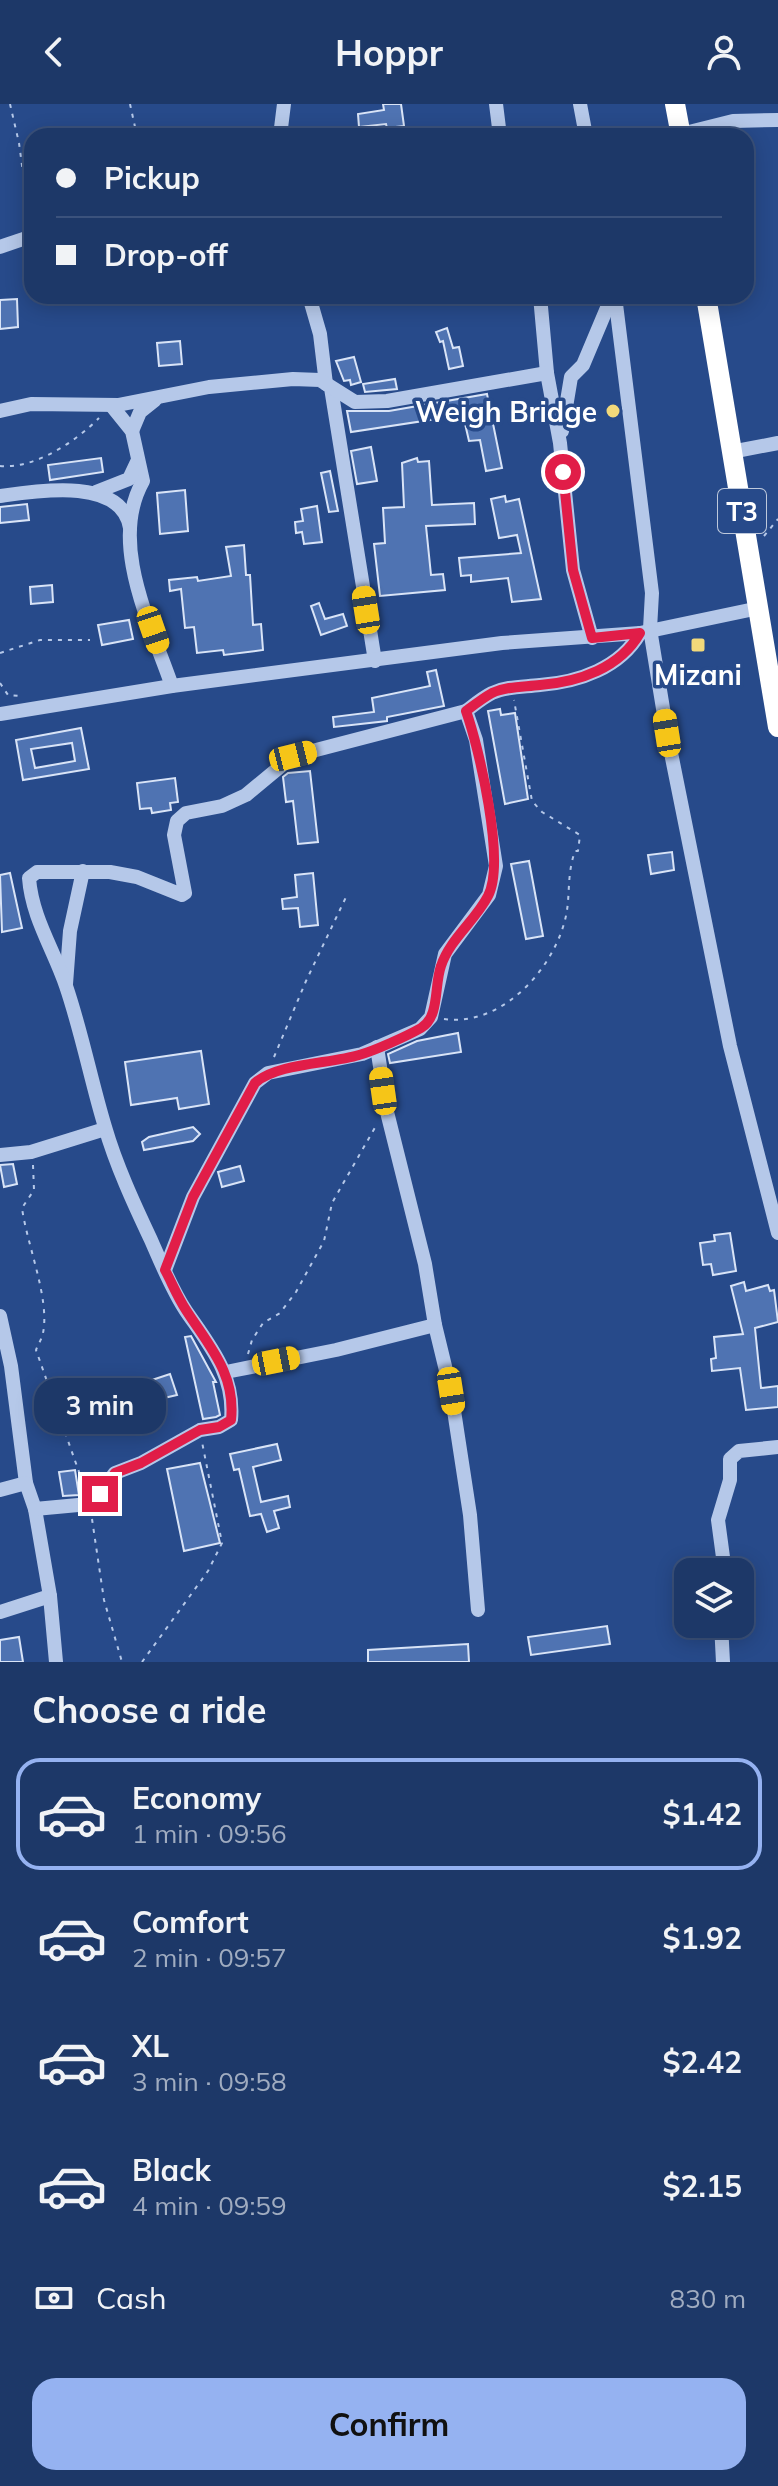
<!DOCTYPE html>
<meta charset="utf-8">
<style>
:root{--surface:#1d3868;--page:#253f6e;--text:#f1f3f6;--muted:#a0acc0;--line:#3b527c;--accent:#95b2f1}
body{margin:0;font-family:Mulish,sans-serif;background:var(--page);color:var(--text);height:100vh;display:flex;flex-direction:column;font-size:30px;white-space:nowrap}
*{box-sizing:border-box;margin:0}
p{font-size:26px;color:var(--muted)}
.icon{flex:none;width:44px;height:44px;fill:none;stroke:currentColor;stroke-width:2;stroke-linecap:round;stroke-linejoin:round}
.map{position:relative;height:1558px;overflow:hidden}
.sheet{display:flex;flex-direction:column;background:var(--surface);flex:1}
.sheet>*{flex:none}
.guide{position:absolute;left:24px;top:24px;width:730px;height:176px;border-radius:24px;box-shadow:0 4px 20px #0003,0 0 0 2px var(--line);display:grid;align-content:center;height:176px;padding:0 32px;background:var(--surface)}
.controls{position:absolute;left:674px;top:1454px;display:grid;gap:16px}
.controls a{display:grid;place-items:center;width:80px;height:80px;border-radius:16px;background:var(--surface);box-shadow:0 4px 20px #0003,0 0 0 2px var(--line);font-size:40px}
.end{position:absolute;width:36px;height:36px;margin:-18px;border:10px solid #e11d48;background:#fff;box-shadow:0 0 0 4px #fff}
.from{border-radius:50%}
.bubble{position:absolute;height:56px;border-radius:24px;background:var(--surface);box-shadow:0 4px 20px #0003,0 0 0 2px var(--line);font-size:26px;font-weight:700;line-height:56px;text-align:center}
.car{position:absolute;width:24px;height:48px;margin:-24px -12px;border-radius:10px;box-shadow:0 0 6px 2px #0007;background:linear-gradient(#f5c518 24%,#345 0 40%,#f5c518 0 76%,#345 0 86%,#f5c518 0)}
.guide b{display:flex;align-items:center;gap:28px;height:76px;font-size:30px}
.guide b+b{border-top:2px solid var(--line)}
.guide i{width:20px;height:20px;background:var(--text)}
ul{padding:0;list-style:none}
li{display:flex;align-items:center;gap:24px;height:112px;margin:0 16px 12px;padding:0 16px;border:4px solid transparent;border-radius:24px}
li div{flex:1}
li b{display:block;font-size:30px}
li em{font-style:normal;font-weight:700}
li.selected{border-color:var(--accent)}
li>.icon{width:72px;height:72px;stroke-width:1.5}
h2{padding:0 32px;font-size:36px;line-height:96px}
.pay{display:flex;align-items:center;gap:20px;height:88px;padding:0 32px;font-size:30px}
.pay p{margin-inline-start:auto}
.button{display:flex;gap:16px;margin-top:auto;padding:16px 32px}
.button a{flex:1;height:92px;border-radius:24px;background:var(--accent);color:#111;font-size:32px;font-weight:700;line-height:92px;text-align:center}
header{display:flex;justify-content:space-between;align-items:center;height:104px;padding:0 32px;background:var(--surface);font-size:36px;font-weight:700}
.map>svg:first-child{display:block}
</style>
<header><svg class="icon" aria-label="back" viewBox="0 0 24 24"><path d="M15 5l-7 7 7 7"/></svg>Hoppr<svg class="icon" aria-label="person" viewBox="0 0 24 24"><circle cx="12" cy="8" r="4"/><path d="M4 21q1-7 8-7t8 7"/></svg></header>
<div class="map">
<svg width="778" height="1558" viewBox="0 0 778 1558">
<rect width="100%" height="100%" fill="#274a8a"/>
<!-- building -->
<g fill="#4f73b2" stroke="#d9e4f7" stroke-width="2" fill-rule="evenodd">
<path d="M383,0H401L404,22L387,24L386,20L359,23L358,10L384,6Z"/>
<path d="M17,195L18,223L0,225V196Z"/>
<path d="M447,224L453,244L459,243L463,262L449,265L443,237L440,238L436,228Z"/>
<path d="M180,237L182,260L159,262L157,239Z"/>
<path d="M354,253L361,278L351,281L350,276L344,277L336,257Z"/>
<path d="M395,275L397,285L365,288L363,280Z"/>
<path d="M487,290L502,364L486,367L480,336L469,337L463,311L351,328L347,307H389Z"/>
<path d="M371,343L377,377L357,380L351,347Z"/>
<path d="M101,354L103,368L50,376L48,361Z"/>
<path d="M417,354L418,358L429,357L432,401L474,399L475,420L426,422L431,471L443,470L445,486L380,492L374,440L385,439L383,404L404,403L402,359Z"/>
<path d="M330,367L338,407L329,408L321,369Z"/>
<path d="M185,386L188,427L160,430L157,389Z"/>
<path d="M505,392L506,398L519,395L541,495L512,498L508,474L471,478V471L461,472L459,454L521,449L517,431L499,434L491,395Z"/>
<path d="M27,400L29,416L0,419V403Z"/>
<path d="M317,402L322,438L304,440L302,428L296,429L295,418L303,417L301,405Z"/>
<path d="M244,441L246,471H250L253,521L261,520L263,546L224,551L223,546L197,549L194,523L185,524L181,485L170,487L169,476L197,473L198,477L231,472L226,443Z"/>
<path d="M52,481L53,498L31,500L30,483Z"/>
<path d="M319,499L325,515L343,510L347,522L321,531L311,502Z"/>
<path d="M129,516L133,535L102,541L98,521Z"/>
<path d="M436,566L444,602L387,613V617L334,623L333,613L374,608L372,594L430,582L427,568Z"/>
<path d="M500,605L501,611L515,609L528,695L505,700L488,607Z"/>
<path d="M81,624L89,665L23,676L16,636ZM72,639L75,657L35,664L31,645Z"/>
<path d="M310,667L318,738L298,740L293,697L286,698L283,673L288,669Z"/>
<path d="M175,674L178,698L170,699L171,706L152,709L151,704L140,705L137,679Z"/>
<path d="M672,748L674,766L651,770L648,751Z"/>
<path d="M529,757L543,832L526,835L511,760Z"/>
<path d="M10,769L22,824L2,828L0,771Z"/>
<path d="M313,769L318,821L300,823L298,804L283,805L282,795L297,793L295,771Z"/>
<path d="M458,929L461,948L390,959L388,950L417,937Z"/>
<path d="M201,947L209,1000L179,1005L177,994L131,1001L125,958Z"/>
<path d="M193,1023L200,1030L193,1037L144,1046L142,1038L149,1033Z"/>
<path d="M13,1060L17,1080L4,1083L0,1061Z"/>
<path d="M240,1062L244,1077L222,1083L218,1068Z"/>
<path d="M730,1129L736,1167L713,1171L711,1160L703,1161L700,1139L715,1137L714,1131Z"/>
<path d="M744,1178L746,1187L768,1181L770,1187L774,1186L778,1218L755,1224L761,1284L778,1282V1303L746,1306L740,1264L712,1267L711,1255L716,1254L714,1233L743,1230L731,1182Z"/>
<path d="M191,1232L216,1278H213L220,1311L216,1313L203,1315L185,1233Z"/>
<path d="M170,1270L177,1291L151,1297L146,1278Z"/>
<path d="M277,1340L281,1356L253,1363L261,1398L288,1392L290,1403L274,1407L279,1424L267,1428L261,1410L250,1412L239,1365L234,1366L230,1350Z"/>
<path d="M200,1359L220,1439L184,1447L167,1365Z"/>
<path d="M75,1366L79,1391L63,1392L59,1368Z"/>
<path d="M607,1522L610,1540L531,1551L528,1533Z"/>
<path d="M19,1533L23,1558H0V1536Z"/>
<path d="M468,1540L469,1558H368V1546Z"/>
</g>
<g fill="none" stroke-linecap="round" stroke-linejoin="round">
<!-- path -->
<g stroke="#b5c8e9" stroke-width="2" stroke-dasharray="4 6" stroke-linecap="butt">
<path d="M10,0L19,39L30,121"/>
<path d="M130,0L137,32"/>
<path d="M0,362C35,365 75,338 99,314"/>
<path d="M764,432L778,415"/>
<path d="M0,549L40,536H90"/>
<path d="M0,579L8,591L20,592"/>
<path d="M444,915C501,923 552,867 565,816C571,793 566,773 575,747H578L580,731L542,708L532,697L514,596"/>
<path d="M274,953L306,877L347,791"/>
<path d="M33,1061L34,1086L22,1104C27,1141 50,1195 43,1229C42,1235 38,1240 36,1246L85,1385"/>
<path d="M248,1250L252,1236L263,1219L280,1209L296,1188L324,1137L332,1099L377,1020"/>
<path d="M92,1415L104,1496L122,1558"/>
<path d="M142,1558L208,1467L222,1439L202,1338"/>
</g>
<!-- minor -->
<g stroke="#b5c8e9" stroke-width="14">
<path d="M496,0L500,32"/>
<path d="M580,0L586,32"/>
<path d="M681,30L733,17L778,16"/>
<path d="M280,32L284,0"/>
<path d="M0,143L32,132"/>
<path d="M309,192L320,230L326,280"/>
<path d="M540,192L547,269L560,339L573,466L592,534"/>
<path d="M615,192L652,489L650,525L667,629L730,942L778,1129"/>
<path d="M331,284L375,557"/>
<path d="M111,301L132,327L143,377C108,439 151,521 172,582"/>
<path d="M0,307L31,300L118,301L209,283L293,275L320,276L355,298L387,297L547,269"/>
<path d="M132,327L140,308L155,296"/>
<path d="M562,327L571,273L583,261L612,192"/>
<path d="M731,348L778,339"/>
<path d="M96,388L129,375L137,358"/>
<path d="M0,392C35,387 122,372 130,424"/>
<path d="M0,610L172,582L502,539L640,529L759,504"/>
<path d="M66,880L70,827L83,767"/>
<path d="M377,943L387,1008L425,1160L435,1221L451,1287L470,1411L478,1506"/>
<path d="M0,1051L31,1048L105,1025"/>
<path d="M165,1166L193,1093L255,979L268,969L362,950L420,925L431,913L445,850L489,791L496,762L476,636L466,607C474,601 482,594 492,589C507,582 524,583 540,581C579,578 620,564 640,529"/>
<path d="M0,1212L11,1262L26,1379L35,1405L50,1492L56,1558"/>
<path d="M226,1268L336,1246L435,1221"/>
<path d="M0,1386L26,1379"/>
<path d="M35,1405L89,1400L96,1395L115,1369L141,1359L200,1326L219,1323L231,1316C235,1271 210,1242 186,1207C172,1186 161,1159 151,1136C134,1100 116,1061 105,1023C91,977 82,929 66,882C54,846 32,814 29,774L37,768H110L137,773L182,791L185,789L174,731L177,717L186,709L222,702L246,691L293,652L466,607"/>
<path d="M725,1468L718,1416L730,1376V1355L739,1347L778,1343"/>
<path d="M0,1508L50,1492"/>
<path d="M721,1520L723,1558"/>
</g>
<!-- highway -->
<g stroke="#fff" stroke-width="20">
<path d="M675,0L681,32"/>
<path d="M706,192L778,623"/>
</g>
</g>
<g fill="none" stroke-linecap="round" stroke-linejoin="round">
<!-- route -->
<path stroke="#e11d48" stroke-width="10" d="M100,1390L115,1369L141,1359L200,1326L219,1323L231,1316C236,1270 209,1242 186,1206C178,1194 172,1179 165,1166L193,1093L255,979C277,959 330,960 359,951C374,947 407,932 421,924C440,913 434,881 441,862C450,835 475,817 488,792C506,758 479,644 466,607C474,601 483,594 492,589C507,582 524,583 540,581C579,578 620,564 640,529L592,534L573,466L563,368"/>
</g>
<!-- markers -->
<g fill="#f2d97a" stroke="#274a8a" stroke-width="3">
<circle cx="613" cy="307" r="8"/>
<rect x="690" y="533" width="16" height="16" rx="4"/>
</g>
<g text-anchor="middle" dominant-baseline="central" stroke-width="7" stroke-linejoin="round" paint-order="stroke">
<!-- shield labels -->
<rect fill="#274a8a" stroke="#bec9dc" stroke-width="2" x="718" y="385" width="48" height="44" rx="6"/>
<g font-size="26" font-weight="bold" fill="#fff">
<text x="742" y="407">T3</text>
</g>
<!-- poi labels -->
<g font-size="28" font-weight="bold" fill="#fff" stroke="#274a8a" text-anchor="end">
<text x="597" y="307">Weigh Bridge</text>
<text x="698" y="570" text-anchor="middle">Mizani</text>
</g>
</g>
</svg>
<div class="controls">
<a><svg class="icon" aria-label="layers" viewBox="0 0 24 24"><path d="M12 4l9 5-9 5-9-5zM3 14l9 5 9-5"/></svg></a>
</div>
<i class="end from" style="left:563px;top:368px"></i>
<i class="end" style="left:100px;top:1390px"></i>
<div class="bubble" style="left:34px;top:1274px;width:132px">3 min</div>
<i class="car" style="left:366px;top:506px;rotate:351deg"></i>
<i class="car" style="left:153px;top:526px;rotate:161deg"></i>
<i class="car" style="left:667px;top:629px;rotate:351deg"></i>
<i class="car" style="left:293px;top:652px;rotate:76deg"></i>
<i class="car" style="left:383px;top:987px;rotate:352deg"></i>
<i class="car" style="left:276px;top:1257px;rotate:79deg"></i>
<i class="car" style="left:451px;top:1287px;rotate:171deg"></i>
<div class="guide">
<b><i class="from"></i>Pickup</b>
<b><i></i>Drop-off</b>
</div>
</div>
<section class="sheet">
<h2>Choose a ride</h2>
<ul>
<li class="selected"><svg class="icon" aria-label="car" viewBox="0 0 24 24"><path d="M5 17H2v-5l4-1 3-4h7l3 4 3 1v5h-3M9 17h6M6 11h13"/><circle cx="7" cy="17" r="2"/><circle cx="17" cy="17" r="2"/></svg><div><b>Economy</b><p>1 min · 09:56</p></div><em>$1.42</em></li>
<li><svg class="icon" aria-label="car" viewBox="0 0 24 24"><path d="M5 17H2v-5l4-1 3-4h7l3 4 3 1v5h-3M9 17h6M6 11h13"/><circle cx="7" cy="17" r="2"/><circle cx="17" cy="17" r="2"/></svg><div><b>Comfort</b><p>2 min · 09:57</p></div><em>$1.92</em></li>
<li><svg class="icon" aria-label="car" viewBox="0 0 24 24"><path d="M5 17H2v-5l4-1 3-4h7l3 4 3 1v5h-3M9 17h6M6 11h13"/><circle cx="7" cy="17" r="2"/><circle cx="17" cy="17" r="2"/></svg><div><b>XL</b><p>3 min · 09:58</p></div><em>$2.42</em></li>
<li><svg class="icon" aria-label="car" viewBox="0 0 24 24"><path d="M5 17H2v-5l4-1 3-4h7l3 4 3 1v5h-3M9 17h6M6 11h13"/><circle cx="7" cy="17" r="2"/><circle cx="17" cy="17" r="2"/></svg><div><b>Black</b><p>4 min · 09:59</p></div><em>$2.15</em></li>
</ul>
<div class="pay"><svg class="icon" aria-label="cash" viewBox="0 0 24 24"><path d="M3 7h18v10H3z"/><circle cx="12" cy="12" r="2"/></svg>Cash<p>830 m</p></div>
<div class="button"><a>Confirm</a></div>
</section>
